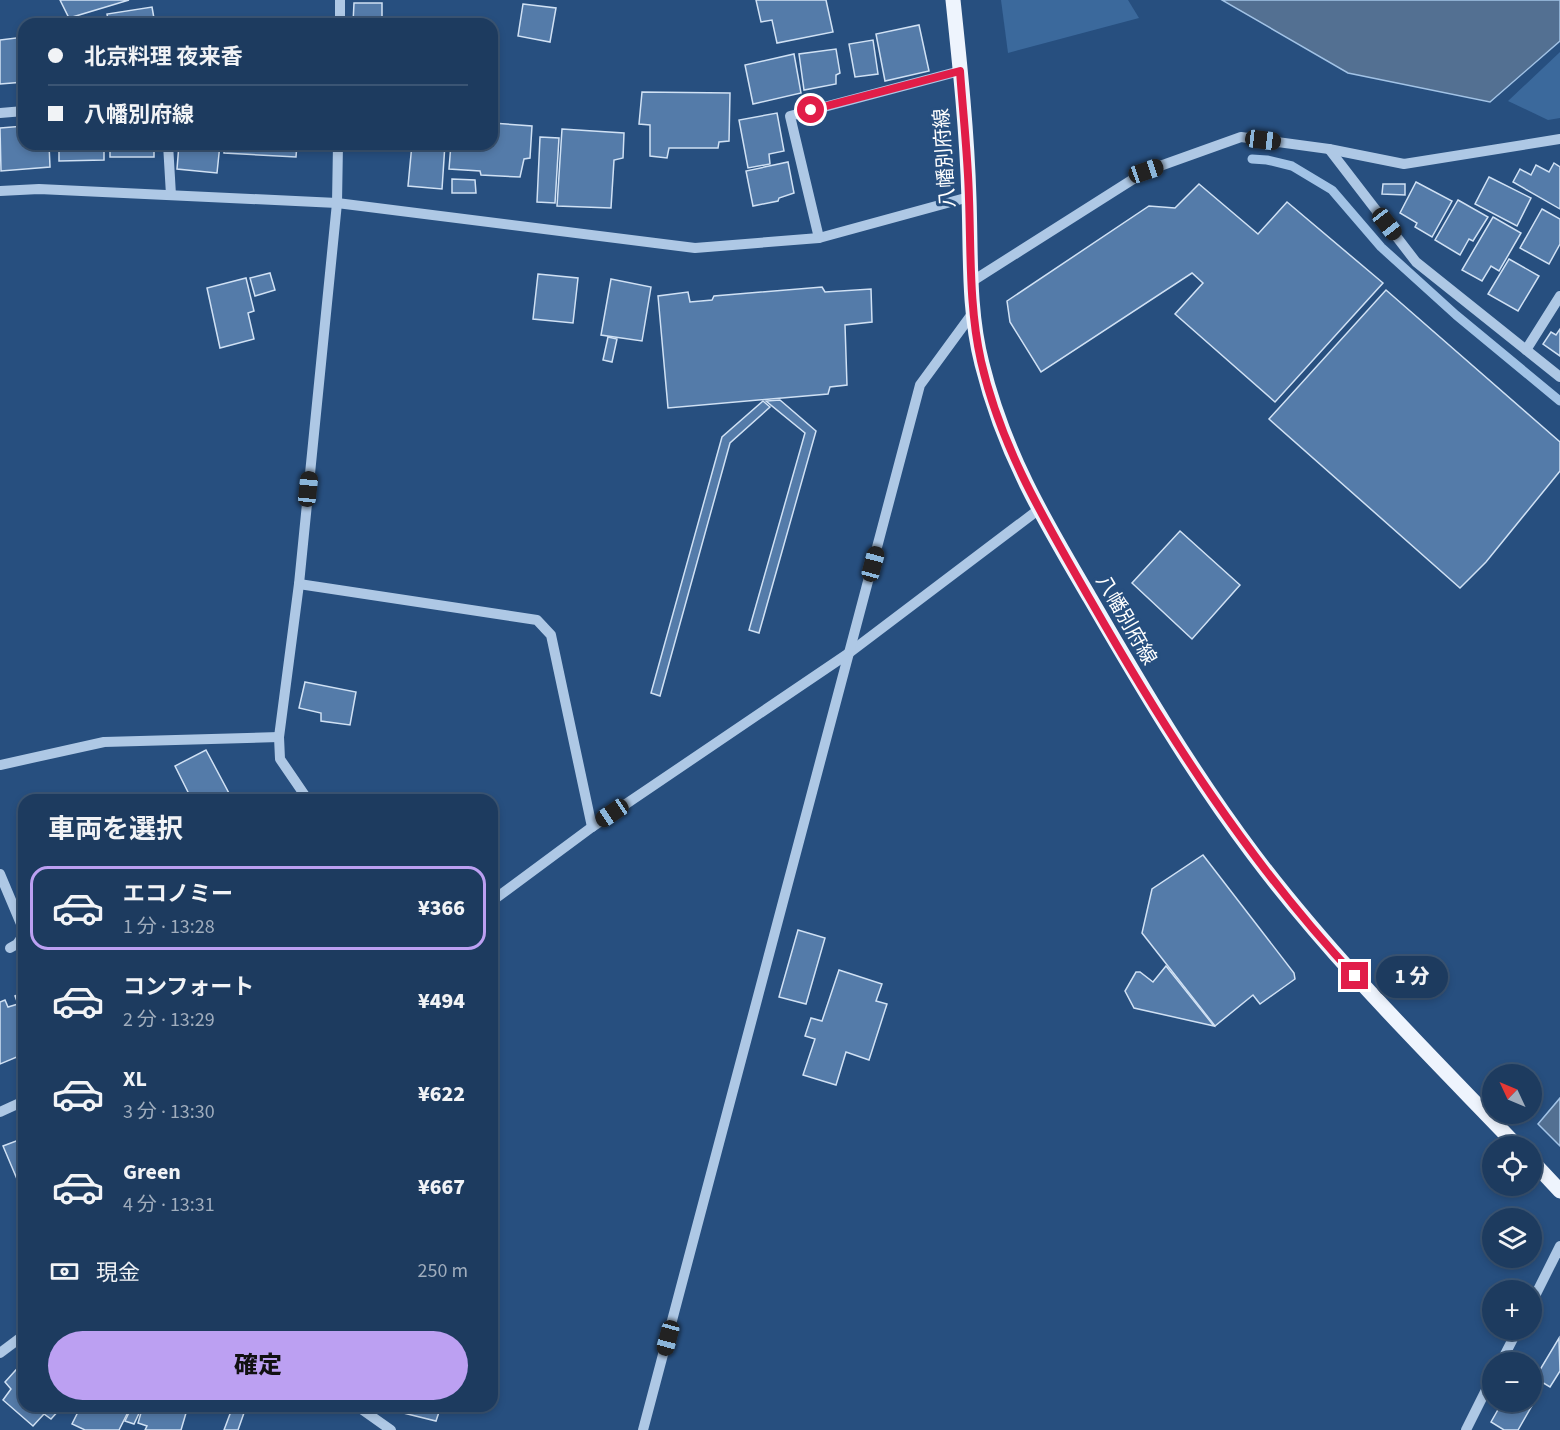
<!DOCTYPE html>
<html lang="ja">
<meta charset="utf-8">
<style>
:root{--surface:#1d3b5f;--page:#2a4668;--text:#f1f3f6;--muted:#a0adbd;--line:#3b5574;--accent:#bca0f2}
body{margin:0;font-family:"Source Sans 3","Noto Sans JP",sans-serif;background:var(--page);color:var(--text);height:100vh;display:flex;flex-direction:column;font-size:22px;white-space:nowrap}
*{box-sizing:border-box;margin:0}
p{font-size:20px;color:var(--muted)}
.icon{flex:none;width:33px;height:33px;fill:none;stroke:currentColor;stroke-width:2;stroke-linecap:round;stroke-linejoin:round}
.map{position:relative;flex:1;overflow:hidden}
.panel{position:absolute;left:18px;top:794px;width:480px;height:618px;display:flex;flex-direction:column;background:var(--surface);border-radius:18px;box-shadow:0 3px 9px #0003,0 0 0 2px var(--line)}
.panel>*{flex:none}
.top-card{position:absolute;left:18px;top:18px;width:480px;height:132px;border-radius:18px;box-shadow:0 3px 9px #0003,0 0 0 2px var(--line);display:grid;align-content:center;height:132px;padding:0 30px;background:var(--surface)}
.needle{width:39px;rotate:314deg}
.fabs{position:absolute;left:1482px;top:1064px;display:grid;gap:12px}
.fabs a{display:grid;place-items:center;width:60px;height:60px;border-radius:50%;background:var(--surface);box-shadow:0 3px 9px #0003,0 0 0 2px var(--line);font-size:30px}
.end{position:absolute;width:27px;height:27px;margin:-14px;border:8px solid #e11d48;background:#fff;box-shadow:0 0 0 3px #fff}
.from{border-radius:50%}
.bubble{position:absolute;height:42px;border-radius:21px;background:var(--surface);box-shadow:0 3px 9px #0003,0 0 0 2px var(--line);font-size:20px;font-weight:800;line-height:42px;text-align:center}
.car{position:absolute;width:18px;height:36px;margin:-18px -9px;border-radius:8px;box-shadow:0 0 4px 2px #0007;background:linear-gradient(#222 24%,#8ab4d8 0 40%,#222 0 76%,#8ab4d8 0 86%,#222 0)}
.top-card b{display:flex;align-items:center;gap:21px;height:57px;font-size:22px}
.top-card b+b{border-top:2px solid var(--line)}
.top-card i{width:15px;height:15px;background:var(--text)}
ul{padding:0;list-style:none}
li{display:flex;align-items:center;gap:18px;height:84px;margin:0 12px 9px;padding:0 18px;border:3px solid transparent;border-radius:18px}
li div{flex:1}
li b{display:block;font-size:22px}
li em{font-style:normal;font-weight:800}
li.selected{border-color:var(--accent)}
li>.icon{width:54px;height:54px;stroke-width:1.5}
h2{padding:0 30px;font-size:27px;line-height:72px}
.pay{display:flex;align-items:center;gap:15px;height:66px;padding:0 30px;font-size:22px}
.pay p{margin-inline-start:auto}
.cta{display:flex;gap:12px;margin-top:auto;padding:12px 30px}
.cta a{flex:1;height:69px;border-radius:36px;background:var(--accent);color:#111;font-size:24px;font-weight:800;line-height:69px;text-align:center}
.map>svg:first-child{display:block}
</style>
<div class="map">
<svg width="1560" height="1430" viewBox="0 0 1560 1430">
<rect width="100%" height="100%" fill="#274f7f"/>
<!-- green -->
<g fill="#3b699c">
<path d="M1001,0H1128L1139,18L1008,53Z"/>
<path d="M1560,52V118L1548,120L1508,101Z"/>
</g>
<!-- water -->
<g fill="#537092" stroke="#a2c3e6" stroke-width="1.5">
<path d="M1222,0H1560V41L1490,102L1348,73Z"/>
<path d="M1560,1098V1146L1538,1124Z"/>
</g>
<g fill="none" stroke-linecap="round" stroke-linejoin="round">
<!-- stream -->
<path stroke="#a2c3e6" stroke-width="9" d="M1252,159L1267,160L1292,166L1332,190L1381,247L1456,315L1560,401"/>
</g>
<!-- building -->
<g fill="#547ba9" stroke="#d0e1f4" stroke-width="1.5">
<path d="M60,0H129L69,18Z"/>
<path d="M756,0H826L833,32L777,43L772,20L761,22Z"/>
<path d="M354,3H382V17L377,18V22L353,23Z"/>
<path d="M523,4L556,8L550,42L518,36Z"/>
<path d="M152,7L155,24H109L107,14Z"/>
<path d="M919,25L929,71L885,81L876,34Z"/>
<path d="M24,37V82L0,84V40Z"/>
<path d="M873,40L878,74L855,77L849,44Z"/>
<path d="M836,49L840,73L836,75V84L804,90L799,54Z"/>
<path d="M794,54L801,93L753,104L745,65Z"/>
<path d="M642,92L730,93L729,141L719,142L718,148H669L667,158L650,156V125L639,124Z"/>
<path d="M777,113L784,151L769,154L770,164L748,168L739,120Z"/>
<path d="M492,123L532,126L530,158L524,159L520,177L481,175L480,171L449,169L451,144H492Z"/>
<path d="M24,126V144H49L50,167L1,171L0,128Z"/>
<path d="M562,129L624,133L623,158L614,160L611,208L557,206Z"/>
<path d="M540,137L559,138L555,203L537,202Z"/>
<path d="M59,144H104V160L59,161Z"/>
<rect x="110" y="144" width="44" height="13"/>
<path d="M179,144H220L217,173L177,169Z"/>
<path d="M224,144H297L296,157L224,153Z"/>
<path d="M412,144H445L442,189L408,186Z"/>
<path d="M788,162L794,193L779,198L778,201L753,206L746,171Z"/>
<path d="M1554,163L1560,167V209L1513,182L1520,169L1531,175L1536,165L1549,172Z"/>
<path d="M1489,177L1531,198L1517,226L1475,204Z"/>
<path d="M452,179L475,180L476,193H452Z"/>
<path d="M1416,182L1452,201L1432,237L1415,227L1417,223L1400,213Z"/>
<path d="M1199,184L1258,234L1287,202L1383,283L1275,402L1175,314L1203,283L1192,273L1041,372L1010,322L1007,301L1149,206L1175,208Z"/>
<path d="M1383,184H1405V195L1382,194Z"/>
<path d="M1458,200L1488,217L1473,241L1469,239L1460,255L1435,240Z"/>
<path d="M1542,209L1560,219V244L1549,264L1520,248Z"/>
<path d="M1493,217L1521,233L1499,271L1491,266L1482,281L1462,270Z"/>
<path d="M1509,259L1539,276L1518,311L1488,294Z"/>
<path d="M270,273L275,290L255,296L250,278Z"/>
<path d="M538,274L578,278L573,323L533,319Z"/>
<path d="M246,278L254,311L248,313L254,339L220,348L207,288Z"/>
<path d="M611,279L651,287L642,341L601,335Z"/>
<path d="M822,287L825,292L871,289L872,322L845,325L847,385L830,387L828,394L668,408L658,296L688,292L690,302L712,300L714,296Z"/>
<path d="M1386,290L1560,442V471L1486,562L1460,588L1269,419Z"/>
<path d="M1560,329V356L1543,344L1551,332L1556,335Z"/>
<path d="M608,337L617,339L612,362L603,360Z"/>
<path d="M780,400L816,431L759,633L749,630L805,433L766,401Z"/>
<path d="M763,401L770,407L730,443L660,696L651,693L722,437Z"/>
<path d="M1180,531L1240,585L1192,639L1132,583Z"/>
<path d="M305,682L356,692L350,725L321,721V713L299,708Z"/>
<path d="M206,750L231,797L226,800H192L175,766Z"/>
<path d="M1203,855L1294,973L1295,979L1260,1004L1253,995L1215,1026L1142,933L1152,889Z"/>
<path d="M798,930L825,938L806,1004L779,997Z"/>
<path d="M1166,966L1214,1026L1134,1008L1125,991L1136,972H1140L1153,982Z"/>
<path d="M839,970L882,984L876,1001L887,1004L869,1060L846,1052L836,1085L803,1075L815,1039L805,1036L811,1018L822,1021Z"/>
<path d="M24,992V1054L0,1064V1002L5,1000L8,1007L18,1004L15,996Z"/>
<path d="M24,1138V1176L17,1179L3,1146Z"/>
<path d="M1559,1338L1560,1371L1550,1387L1535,1378Z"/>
<path d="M24,1361V1406H57L60,1409L51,1419L44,1414L33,1426L3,1400L11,1389L5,1382Z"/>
<path d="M1532,1394L1537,1397L1518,1430H1504L1491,1422L1503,1401H1532Z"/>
<path d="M81,1406H131L119,1430H85L72,1424Z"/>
<path d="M132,1406L141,1409L134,1424L125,1421Z"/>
<path d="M143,1406H158L186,1413L181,1430H145L147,1426L138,1423Z"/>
<path d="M233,1406L245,1410L238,1430H224Z"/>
<path d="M396,1406H441L436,1421L395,1411Z"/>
</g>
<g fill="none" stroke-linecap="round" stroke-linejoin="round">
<!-- minor -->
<g stroke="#aec8e5" stroke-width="10">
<path d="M340,24V0"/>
<path d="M0,113L24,111"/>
<path d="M168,144L171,195"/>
<path d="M1329,149L1416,262L1560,377"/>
<path d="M0,191L39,189L337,203L695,248L819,238L969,197"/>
<path d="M819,238L790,116L960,71"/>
<path d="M971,282L1146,171L1241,137L1329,149L1404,164L1560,139"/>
<path d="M1526,350L1560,296"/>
<path d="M299,584L537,620L551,635L592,827"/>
<path d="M0,765L104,742L279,737"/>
<path d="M308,800L280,759L279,737L299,584L337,203L338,144"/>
<path d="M0,874L24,931"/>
<path d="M492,901L592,827L849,653L1038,510"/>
<path d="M10,948L17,944L24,934"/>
<path d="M0,1112L24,1101"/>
<path d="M1532,1302L1560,1246"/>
<path d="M0,1353L24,1335"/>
<path d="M1501,1362L1518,1329"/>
<path d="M357,1406L391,1430"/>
<path d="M643,1430L920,385L972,314"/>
<path d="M1466,1430L1492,1378"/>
</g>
<!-- major -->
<g stroke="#eef4fd" stroke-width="15">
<path d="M953,0C960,66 967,132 969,199C971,254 968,310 982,364C1004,453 1044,520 1090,598C1141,686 1193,774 1254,855C1333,960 1427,1052 1517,1146"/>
<path d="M1532,1161L1560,1191"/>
</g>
</g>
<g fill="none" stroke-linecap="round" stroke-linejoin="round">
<!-- route -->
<path stroke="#e11d48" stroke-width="8" d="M811,110L960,71C963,114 968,156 969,199C971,253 969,307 981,361C1001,449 1047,524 1091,601C1167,734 1250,864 1355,976"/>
</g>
<g text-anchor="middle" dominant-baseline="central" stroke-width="6" stroke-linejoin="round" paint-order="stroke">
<!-- street labels -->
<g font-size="20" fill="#fff" stroke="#274f7f">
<text transform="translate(945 158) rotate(-94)">八幡別府線</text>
<text transform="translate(1126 620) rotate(60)">八幡別府線</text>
</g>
</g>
</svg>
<div class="fabs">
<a><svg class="needle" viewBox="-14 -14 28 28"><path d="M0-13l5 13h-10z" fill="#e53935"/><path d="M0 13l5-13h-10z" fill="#a0adbd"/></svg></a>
<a><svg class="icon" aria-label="locate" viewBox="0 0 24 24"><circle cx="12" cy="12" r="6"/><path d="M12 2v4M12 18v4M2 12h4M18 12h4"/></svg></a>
<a><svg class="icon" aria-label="layers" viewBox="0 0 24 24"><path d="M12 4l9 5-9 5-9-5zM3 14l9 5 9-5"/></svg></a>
<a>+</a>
<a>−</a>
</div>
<i class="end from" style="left:811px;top:110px"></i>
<i class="end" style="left:1355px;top:976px"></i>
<div class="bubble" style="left:1376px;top:956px;width:72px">1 分</div>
<i class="car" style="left:1263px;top:140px;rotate:97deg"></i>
<i class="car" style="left:1146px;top:171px;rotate:71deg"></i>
<i class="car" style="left:1387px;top:224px;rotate:142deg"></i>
<i class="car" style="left:308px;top:489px;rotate:6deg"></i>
<i class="car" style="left:873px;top:564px;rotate:15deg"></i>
<i class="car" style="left:612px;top:813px;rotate:236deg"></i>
<i class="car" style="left:668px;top:1338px;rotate:195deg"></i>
<div class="top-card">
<b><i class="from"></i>北京料理 夜来香</b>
<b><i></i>八幡別府線</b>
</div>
<section class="panel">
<h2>車両を選択</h2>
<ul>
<li class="selected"><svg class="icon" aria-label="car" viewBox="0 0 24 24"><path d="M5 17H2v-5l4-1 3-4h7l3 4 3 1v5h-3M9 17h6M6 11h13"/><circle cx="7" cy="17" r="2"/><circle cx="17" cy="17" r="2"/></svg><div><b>エコノミー</b><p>1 分 · 13:28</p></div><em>¥366</em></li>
<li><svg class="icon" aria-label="car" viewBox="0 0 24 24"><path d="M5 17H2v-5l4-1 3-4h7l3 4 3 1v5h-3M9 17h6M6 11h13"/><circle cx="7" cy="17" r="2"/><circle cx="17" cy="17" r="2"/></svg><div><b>コンフォート</b><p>2 分 · 13:29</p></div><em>¥494</em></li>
<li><svg class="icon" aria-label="car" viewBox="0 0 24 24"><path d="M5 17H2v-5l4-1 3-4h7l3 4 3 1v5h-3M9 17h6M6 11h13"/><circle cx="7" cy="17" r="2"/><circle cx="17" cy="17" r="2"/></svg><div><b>XL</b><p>3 分 · 13:30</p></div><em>¥622</em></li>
<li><svg class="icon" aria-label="car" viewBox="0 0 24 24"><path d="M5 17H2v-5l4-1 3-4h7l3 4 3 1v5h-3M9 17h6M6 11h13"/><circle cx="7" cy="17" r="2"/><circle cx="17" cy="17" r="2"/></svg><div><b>Green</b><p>4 分 · 13:31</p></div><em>¥667</em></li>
</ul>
<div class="pay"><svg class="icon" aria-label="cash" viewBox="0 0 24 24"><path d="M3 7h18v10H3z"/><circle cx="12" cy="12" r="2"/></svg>現金<p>250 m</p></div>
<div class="cta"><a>確定</a></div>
</section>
</div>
